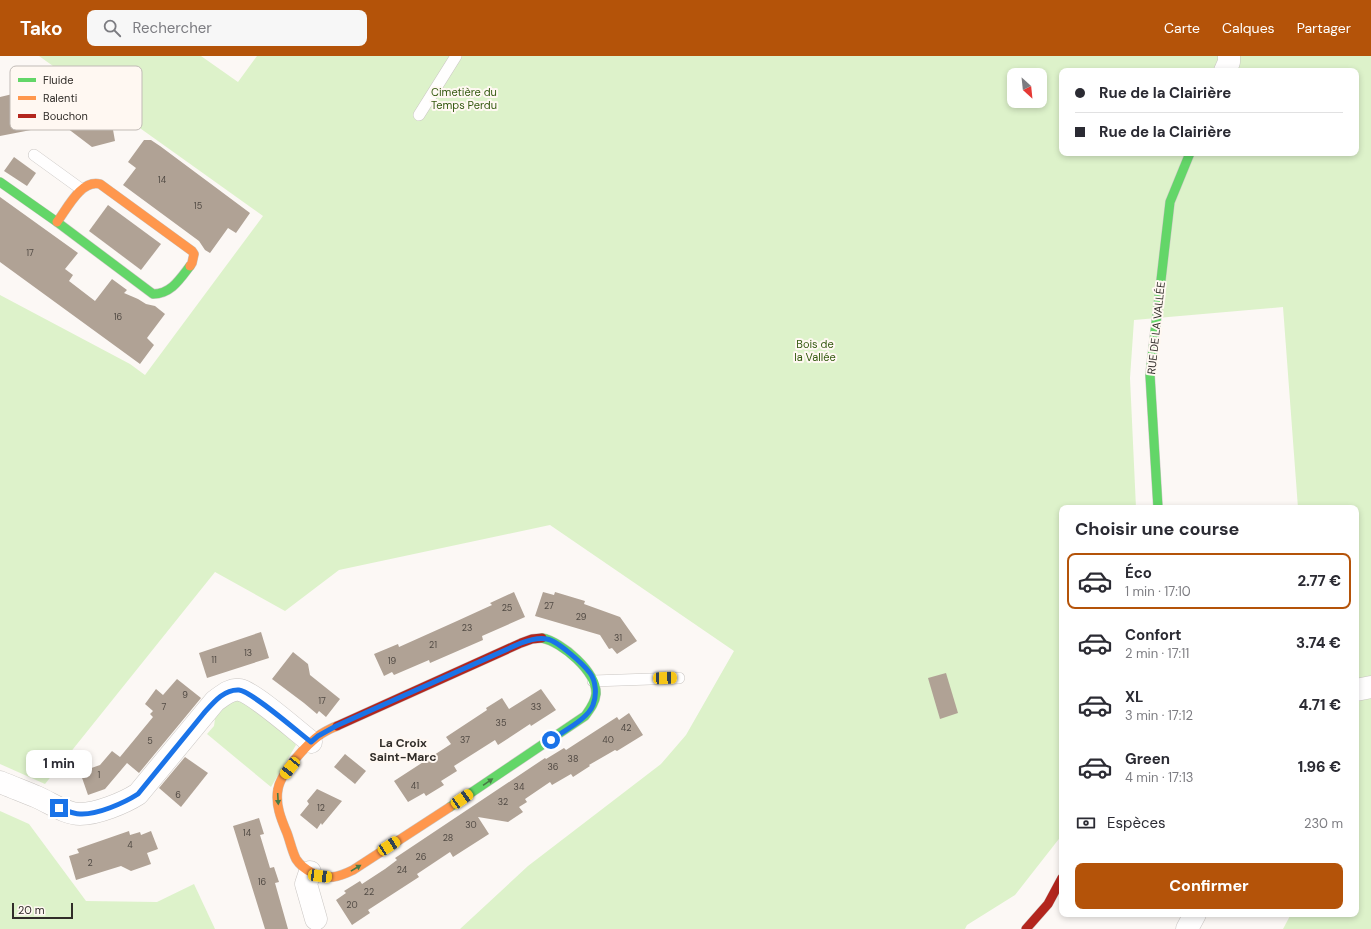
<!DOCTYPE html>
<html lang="fr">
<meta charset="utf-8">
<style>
:root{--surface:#fff;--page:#f7f7f7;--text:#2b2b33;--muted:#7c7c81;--line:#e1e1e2;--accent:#b45309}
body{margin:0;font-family:"DM Sans",sans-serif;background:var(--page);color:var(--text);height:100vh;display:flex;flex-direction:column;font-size:15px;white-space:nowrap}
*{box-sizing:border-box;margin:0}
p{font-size:13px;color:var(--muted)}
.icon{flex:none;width:22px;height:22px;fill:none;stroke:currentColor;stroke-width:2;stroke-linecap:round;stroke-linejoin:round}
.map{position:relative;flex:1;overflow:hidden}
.sheet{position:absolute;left:1059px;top:449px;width:300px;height:412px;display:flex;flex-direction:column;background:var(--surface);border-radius:8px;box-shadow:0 2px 6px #0003}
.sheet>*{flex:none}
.banner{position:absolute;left:1059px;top:12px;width:300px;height:88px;border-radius:8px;box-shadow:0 2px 6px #0003;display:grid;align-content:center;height:88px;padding:0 16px;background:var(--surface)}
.needle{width:26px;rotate:153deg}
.controls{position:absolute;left:1007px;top:12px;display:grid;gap:8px}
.controls a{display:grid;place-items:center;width:40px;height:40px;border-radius:8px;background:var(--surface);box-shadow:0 2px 6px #0003;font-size:20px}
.scale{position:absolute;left:12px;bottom:10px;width:61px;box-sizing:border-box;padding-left:4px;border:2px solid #312d29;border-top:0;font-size:11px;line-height:14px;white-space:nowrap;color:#312d29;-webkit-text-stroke:3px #fff8f2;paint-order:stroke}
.end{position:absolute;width:18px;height:18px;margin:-9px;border:5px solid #1a73e8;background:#fff;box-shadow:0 0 0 2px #fff}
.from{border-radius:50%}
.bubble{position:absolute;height:28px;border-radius:8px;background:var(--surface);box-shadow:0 2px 6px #0003;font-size:13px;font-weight:800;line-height:28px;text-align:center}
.car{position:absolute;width:12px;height:24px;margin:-12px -6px;border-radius:5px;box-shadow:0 0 3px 1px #0007;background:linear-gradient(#f5c518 24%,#345 0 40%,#f5c518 0 76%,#345 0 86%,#f5c518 0)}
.banner b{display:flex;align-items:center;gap:14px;height:38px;font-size:15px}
.banner b+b{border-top:1px solid var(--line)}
.banner i{width:10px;height:10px;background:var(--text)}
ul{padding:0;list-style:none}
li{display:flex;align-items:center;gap:12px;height:56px;margin:0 8px 6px;padding:0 8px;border:2px solid transparent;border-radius:8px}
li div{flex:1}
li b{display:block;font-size:15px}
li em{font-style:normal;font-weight:800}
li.active{border-color:var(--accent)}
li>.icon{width:36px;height:36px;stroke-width:1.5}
h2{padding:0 16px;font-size:18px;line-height:48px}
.pay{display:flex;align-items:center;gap:10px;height:44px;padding:0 16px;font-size:15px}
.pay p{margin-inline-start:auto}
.cta{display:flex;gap:8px;margin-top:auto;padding:8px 16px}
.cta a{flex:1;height:46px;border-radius:8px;background:var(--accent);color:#fff;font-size:16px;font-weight:800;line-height:46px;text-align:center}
header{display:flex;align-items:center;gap:24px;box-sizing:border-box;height:56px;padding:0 20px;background:var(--accent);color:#fff}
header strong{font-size:19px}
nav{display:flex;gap:22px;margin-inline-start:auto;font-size:14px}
.search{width:280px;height:36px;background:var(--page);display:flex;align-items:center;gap:10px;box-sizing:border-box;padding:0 14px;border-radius:8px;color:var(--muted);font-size:15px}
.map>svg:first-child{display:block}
</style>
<header>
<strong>Tako</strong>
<div class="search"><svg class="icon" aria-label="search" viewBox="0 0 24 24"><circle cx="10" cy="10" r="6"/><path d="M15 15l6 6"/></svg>Rechercher</div>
<nav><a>Carte</a><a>Calques</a><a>Partager</a></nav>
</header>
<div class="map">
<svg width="1371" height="873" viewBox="0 0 1371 873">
<rect width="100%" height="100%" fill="#fcf8f5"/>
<!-- green -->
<g fill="#ddf2ca" fill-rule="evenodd">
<path d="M39,0H201L238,26L257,0H1371V873H1283L1291,858H1356V452H1298L1283,251L1134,264L1130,322L1136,452H1062V779L1015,839L967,869L965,873H460L528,810L661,708L686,679L734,595L550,469L339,514L285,555L215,516L45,728L0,708V239L130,308L145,319L263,160ZM1062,15H1356V97H1062ZM1014,19H1040V45H1014Z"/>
<path d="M245,644L291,681L296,689L271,731L207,678L214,670L216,656L226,646Z"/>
<path d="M0,755L29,768L86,845L157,846L194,828L215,873H0Z"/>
</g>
<!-- building -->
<g fill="#b0a295">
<path d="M71,29L81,36L82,38L105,54L112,53L113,65L112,68L115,85L92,91L67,72L36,65V73L0,80V41L21,36L23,38L52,33L53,30Z"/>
<path d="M144,84H151L160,90L250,157L236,177L228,172L210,197L205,194L199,185L123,129L136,112L128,106Z"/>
<path d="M14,101L36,117L27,130L4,115Z"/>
<path d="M0,141L78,197L65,213L73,219L69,225L95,245L112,223L127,234L124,237L138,243L146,248L155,250L165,258L147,282L154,289L140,308L0,206Z"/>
<path d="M108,149L161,188L141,214L89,175Z"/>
<path d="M514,536L525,561L482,580L483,584L430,607L429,604L394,619L392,616L384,620L374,598L398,588L399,591L457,565L492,549L490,547Z"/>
<path d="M543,536L554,539L555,536L585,545L584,548L620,561L637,585L617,598L612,592L609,593L600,579L535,560Z"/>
<path d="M261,576L269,602L207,622L199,597Z"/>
<path d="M293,596L308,608L310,619L340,643L326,661L319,655L317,658L304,647L272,623Z"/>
<path d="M946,617L958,657L940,663L928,622Z"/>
<path d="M177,623L201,642L139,717L127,707L105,733L88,739L80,716L100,709L112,695L120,701L153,661L150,658L153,655L145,648L156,633L163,639Z"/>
<path d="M541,633L556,654L531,670L530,668L498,689L495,684L454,710L457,715L441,725L444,729L426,740L424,737L408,746L394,725L451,688L446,681L487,654L486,652L502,642L509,653Z"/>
<path d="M629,657L643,679L617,695L615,694L589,709L590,710L573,721L571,718L552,729L550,726L525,743L527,746L519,751L523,756L508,766L478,761L489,778L453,801L450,796L417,818L419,821L368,854L370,857L352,869L336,844L346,837L344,835L360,825L362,828L385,813L397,804L395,802L545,702L546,703L564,692L566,694L617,661L619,664Z"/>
<path d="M345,698L366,715L355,728L334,711Z"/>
<path d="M185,701L208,717L181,751L159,732Z"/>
<path d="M317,733L342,745L322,769L321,767L317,773L300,759L309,748L307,745Z"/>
<path d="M259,762L264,778L260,779L270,812L274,811L279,826L275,827L288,873H265L233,770Z"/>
<path d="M129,775L130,779L140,776L141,779L151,775L158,793L147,797L151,808L131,815L121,810L76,824L69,800L79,797L77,793Z"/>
</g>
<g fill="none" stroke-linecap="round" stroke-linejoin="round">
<defs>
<g id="lane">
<path d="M419,59L456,0"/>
<path d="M34,99L81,133"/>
<path d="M593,625L679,622"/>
</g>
<g id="street">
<path d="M1225,15L1229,6V0"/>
<path d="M1356,634L1371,631"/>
<path d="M0,726C12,731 25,736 37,741C51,747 65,758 80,758C97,758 124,747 138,738L215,645C222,640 231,632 240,634C254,637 297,675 311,686"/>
<path d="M310,816L306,828L316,863"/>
<path d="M1187,873L1195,858"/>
</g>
<g id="fast">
<path d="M0,126L57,166L153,238C171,238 180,223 190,210"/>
<path d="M1158,452L1150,319L1170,146L1190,97"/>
<path d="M450,751L585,660C590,653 595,647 596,638C597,616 562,586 542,582"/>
</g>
<g id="slow">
<path d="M57,166C67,153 81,123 100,128L192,195L194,198L192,207L190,210"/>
<path d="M337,670C331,672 326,675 321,678C307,688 281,716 278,733C275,748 281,763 287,777C290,785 292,795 296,803C303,814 319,822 333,821C340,820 347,817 353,814L450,751"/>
</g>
<g id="jam">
<path d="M337,670L521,587L532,583L542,582"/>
<path d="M1026,873L1048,848L1062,822"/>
</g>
</defs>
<!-- lane casing -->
<use href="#lane" stroke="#cac6c3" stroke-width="12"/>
<!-- street casing -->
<use href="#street" stroke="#cac6c3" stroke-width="23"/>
<!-- fast casing -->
<use href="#fast" stroke="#cac6c3" stroke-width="10"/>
<!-- slow casing -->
<use href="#slow" stroke="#cac6c3" stroke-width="10"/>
<!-- jam casing -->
<use href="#jam" stroke="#cac6c3" stroke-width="10"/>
<!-- lane -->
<use href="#lane" stroke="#fffefe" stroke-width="11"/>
<!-- street -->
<use href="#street" stroke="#fffefe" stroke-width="22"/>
<!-- fast -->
<use href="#fast" stroke="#63d668" stroke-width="9"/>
<!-- slow -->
<use href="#slow" stroke="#ff974d" stroke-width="9"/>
<!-- jam -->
<use href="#jam" stroke="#b3261e" stroke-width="9"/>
</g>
<!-- one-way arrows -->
<defs><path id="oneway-solid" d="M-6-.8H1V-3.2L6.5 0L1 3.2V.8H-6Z"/></defs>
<g fill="#487945">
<use href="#oneway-solid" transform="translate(488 726) rotate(-34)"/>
<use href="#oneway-solid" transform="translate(278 743) rotate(87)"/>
<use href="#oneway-solid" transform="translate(356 812) rotate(-31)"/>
</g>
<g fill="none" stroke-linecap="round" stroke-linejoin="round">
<!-- route -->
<path stroke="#1a73e8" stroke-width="5" d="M59,752C66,754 72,758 80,758C97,759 124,747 138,738L204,657C213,647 224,633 239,634C251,635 298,676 311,686L318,680L336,670L521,587C529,584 538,581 547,583C558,585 583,608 590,617C596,625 597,639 593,649C588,663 563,675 551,684"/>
</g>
<g text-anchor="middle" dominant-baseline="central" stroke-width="4" stroke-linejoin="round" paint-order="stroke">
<!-- number labels -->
<g font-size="9" fill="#514a44">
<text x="162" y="124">14</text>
<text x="198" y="150">15</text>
<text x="30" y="197">17</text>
<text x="118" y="261">16</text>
<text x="549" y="550">27</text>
<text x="507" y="552">25</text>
<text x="581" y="561">29</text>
<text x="467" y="572">23</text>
<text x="618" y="582">31</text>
<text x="433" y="589">21</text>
<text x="248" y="597">13</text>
<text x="214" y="604">11</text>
<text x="392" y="605">19</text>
<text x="185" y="639">9</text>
<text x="322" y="645">17</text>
<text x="164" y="651">7</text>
<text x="536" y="651">33</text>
<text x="501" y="667">35</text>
<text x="626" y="672">42</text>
<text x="465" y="684">37</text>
<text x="608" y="684">40</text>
<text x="150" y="685">5</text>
<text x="573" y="703">38</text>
<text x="553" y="711">36</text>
<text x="99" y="719">1</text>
<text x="415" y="730">41</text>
<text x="519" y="731">34</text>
<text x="178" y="739">6</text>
<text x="503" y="746">32</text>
<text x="321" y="752">12</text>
<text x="471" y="769">30</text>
<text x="247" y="777">14</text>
<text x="448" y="782">28</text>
<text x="130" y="789">4</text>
<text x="421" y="801">26</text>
<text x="90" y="807">2</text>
<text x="402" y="814">24</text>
<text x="262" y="826">16</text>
<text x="369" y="836">22</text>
<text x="352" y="849">20</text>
</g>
<!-- park labels -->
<g font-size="11" fill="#345910" stroke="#fff8f2">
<text x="464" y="36">Cimetière du<tspan x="464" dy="13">Temps Perdu</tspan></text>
<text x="815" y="288">Bois de<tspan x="815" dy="13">la Vallée</tspan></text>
</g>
<!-- street labels -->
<g font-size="11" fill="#312d29" stroke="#fff8f2">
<text transform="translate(1156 272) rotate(-84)">RUE DE LA VALLÉE</text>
</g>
<!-- neighbourhood labels -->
<g font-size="12" font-weight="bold" fill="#312d29" stroke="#fff8f2">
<text x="403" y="687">La Croix<tspan x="403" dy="14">Saint-Marc</tspan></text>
</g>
</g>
<!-- legend -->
<rect x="10" y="10" width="132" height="64" rx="6" fill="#fff8f2" stroke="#c1bbb6" stroke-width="1"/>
<rect x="18" y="22" width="18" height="4" fill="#63d668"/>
<rect x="18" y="40" width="18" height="4" fill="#ff974d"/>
<rect x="18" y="58" width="18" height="4" fill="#b3261e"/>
<g font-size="11" fill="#312d29">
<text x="43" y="28">Fluide</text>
<text x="43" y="46">Ralenti</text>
<text x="43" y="64">Bouchon</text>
</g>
</svg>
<div class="controls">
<a><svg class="needle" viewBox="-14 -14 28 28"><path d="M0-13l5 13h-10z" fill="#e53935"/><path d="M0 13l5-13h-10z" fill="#7c7c81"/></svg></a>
</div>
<div class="scale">20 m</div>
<i class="end from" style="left:551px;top:684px"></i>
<i class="end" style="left:59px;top:752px"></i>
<div class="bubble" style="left:26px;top:694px;width:66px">1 min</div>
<i class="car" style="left:665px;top:622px;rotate:88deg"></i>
<i class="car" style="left:290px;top:712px;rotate:218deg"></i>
<i class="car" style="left:462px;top:743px;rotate:56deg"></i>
<i class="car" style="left:389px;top:790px;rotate:57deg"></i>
<i class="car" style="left:320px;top:820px;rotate:97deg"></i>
<div class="banner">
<b><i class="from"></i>Rue de la Clairière</b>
<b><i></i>Rue de la Clairière</b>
</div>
<section class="sheet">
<h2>Choisir une course</h2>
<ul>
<li class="active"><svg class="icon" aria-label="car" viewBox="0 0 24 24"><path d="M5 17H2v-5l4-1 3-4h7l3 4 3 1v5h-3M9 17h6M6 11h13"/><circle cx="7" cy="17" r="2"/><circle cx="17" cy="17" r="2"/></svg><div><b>Éco</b><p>1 min · 17:10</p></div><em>2.77 €</em></li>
<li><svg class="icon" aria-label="car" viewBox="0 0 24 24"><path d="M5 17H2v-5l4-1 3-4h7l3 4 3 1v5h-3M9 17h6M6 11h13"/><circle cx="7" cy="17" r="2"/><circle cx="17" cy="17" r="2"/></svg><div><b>Confort</b><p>2 min · 17:11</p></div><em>3.74 €</em></li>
<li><svg class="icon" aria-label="car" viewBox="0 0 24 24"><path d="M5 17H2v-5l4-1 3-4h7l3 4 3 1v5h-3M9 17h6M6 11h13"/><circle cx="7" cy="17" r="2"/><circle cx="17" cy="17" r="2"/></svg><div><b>XL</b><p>3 min · 17:12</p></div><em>4.71 €</em></li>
<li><svg class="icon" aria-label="car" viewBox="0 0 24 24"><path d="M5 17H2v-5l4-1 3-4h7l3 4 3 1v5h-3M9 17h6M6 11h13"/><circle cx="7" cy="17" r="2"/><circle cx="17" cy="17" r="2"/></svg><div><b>Green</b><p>4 min · 17:13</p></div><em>1.96 €</em></li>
</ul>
<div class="pay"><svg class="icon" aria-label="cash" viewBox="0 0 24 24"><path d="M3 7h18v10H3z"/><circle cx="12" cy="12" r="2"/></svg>Espèces<p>230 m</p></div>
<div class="cta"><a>Confirmer</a></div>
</section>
</div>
